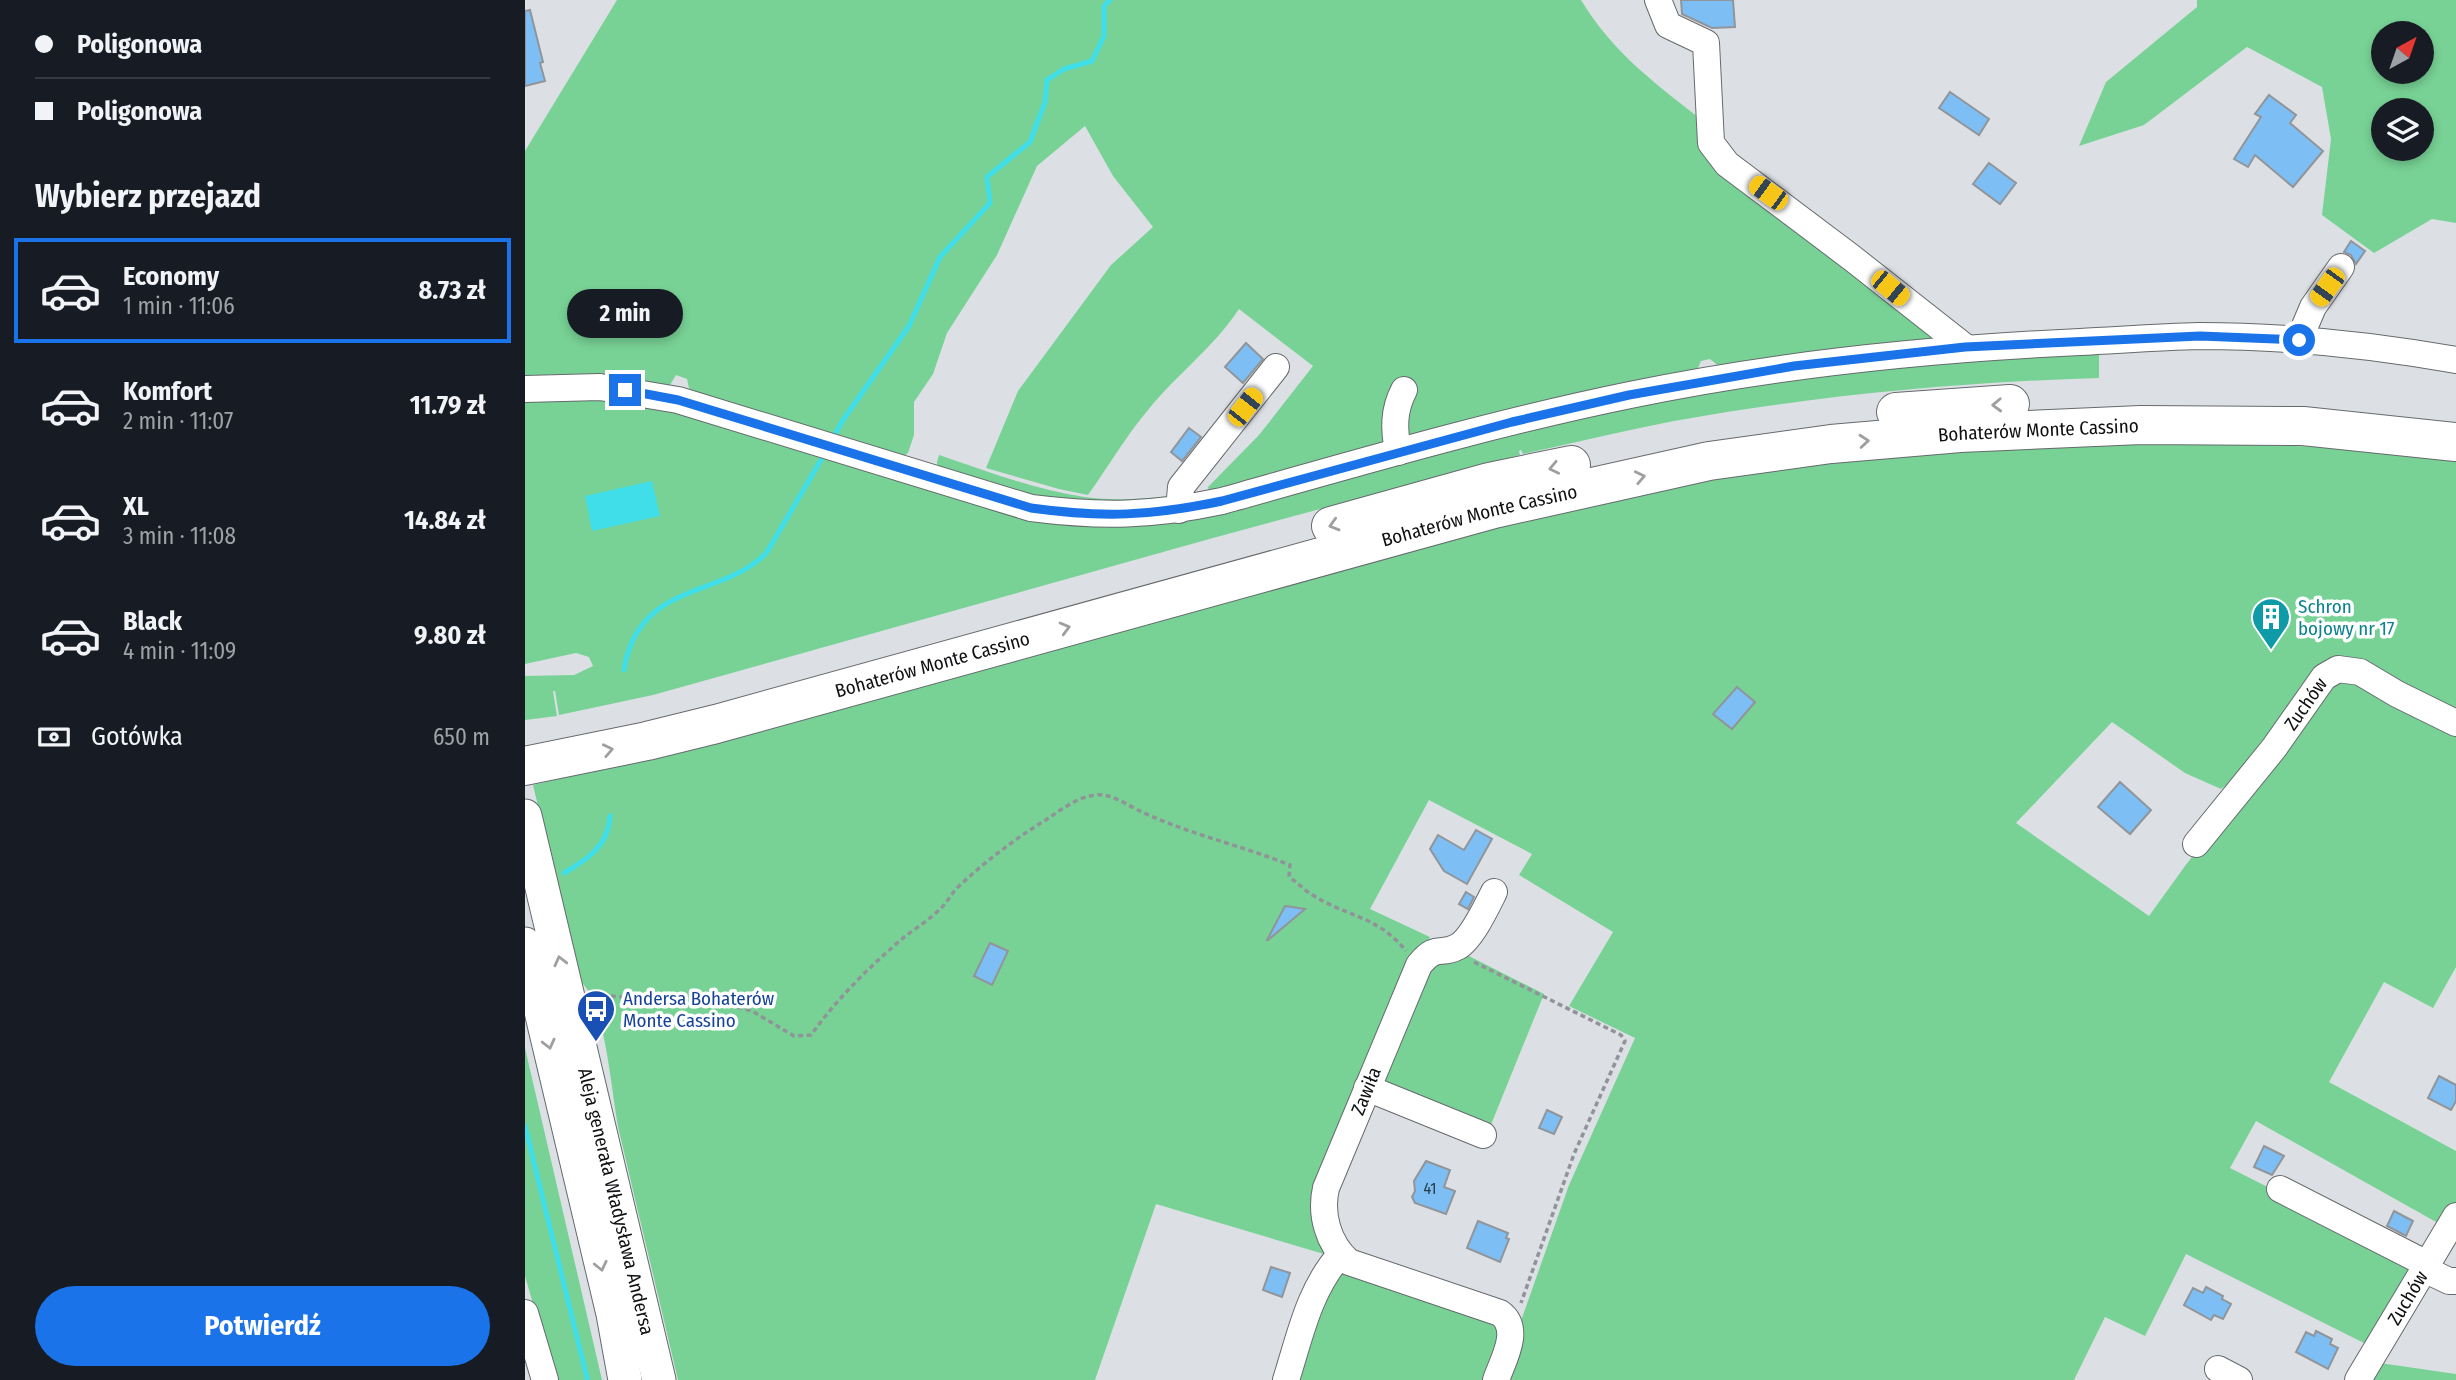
<!DOCTYPE html>
<html lang="pl">
<meta charset="utf-8">
<style>
:root{--surface:#171b24;--page:#242831;--text:#f1f3f6;--muted:#9ea1a6;--line:#363941;--accent:#1a73e8}
body{margin:0;font-family:"Fira Sans Condensed",sans-serif;background:var(--page);color:var(--text);height:100vh;display:flex;flex-direction:column;font-size:26px;white-space:nowrap}
*{box-sizing:border-box;margin:0}
p{font-size:23px;color:var(--muted)}
.icon{flex:none;width:38px;height:38px;fill:none;stroke:currentColor;stroke-width:2;stroke-linecap:round;stroke-linejoin:round}
.map{position:relative;flex:1;overflow:hidden}
.sheet{display:flex;flex-direction:column;background:var(--surface);width:525px}
.sheet>*{flex:none}
.banner{display:grid;align-content:center;height:154px;padding:0 35px;background:var(--surface)}
.needle{width:46px;rotate:40deg}
.fabs{position:absolute;left:1846px;top:21px;display:grid;gap:14px}
.fabs a{display:grid;place-items:center;width:63px;height:63px;border-radius:50%;background:var(--surface);box-shadow:0 4px 10px #0003;font-size:35px}
.end{position:absolute;width:32px;height:32px;margin:-16px;border:9px solid #1a73e8;background:#fff;box-shadow:0 0 0 4px #fff}
.from{border-radius:50%}
.bubble{position:absolute;height:49px;border-radius:24px;background:var(--surface);box-shadow:0 4px 10px #0003;font-size:23px;font-weight:700;line-height:49px;text-align:center}
.car{position:absolute;width:21px;height:42px;margin:-21px -10px;border-radius:9px;box-shadow:0 0 5px 2px #0007;background:linear-gradient(#f5c518 24%,#345 0 40%,#f5c518 0 76%,#345 0 86%,#f5c518 0)}
.banner b{display:flex;align-items:center;gap:24px;height:66px;font-size:26px}
.banner b+b{border-top:2px solid var(--line)}
.banner i{width:18px;height:18px;background:var(--text)}
ul{padding:0;list-style:none}
li{display:flex;align-items:center;gap:21px;height:105px;margin:0 14px 10px;padding:0 21px;border:4px solid transparent;border-radius:0px}
li div{flex:1}
li b{display:block;font-size:26px}
li em{font-style:normal;font-weight:700}
li.current{border-color:var(--accent)}
li>.icon{width:63px;height:63px;stroke-width:1.5}
h2{padding:0 35px;font-size:32px;line-height:84px}
.pay{display:flex;align-items:center;gap:18px;height:77px;padding:0 35px;font-size:26px}
.pay p{margin-inline-start:auto}
.primary-button{display:flex;gap:14px;margin-top:auto;padding:14px 35px}
.primary-button a{flex:1;height:80px;border-radius:42px;background:var(--accent);color:#fff;font-size:28px;font-weight:700;line-height:80px;text-align:center}
main{display:flex;flex:1;min-height:0}
.map>svg:first-child{display:block}
</style>
<main>
<section class="sheet">
<div class="banner">
<b><i class="from"></i>Poligonowa</b>
<b><i></i>Poligonowa</b>
</div>
<h2>Wybierz przejazd</h2>
<ul>
<li class="current"><svg class="icon" aria-label="car" viewBox="0 0 24 24"><path d="M5 17H2v-5l4-1 3-4h7l3 4 3 1v5h-3M9 17h6M6 11h13"/><circle cx="7" cy="17" r="2"/><circle cx="17" cy="17" r="2"/></svg><div><b>Economy</b><p>1 min · 11:06</p></div><em>8.73 zł</em></li>
<li><svg class="icon" aria-label="car" viewBox="0 0 24 24"><path d="M5 17H2v-5l4-1 3-4h7l3 4 3 1v5h-3M9 17h6M6 11h13"/><circle cx="7" cy="17" r="2"/><circle cx="17" cy="17" r="2"/></svg><div><b>Komfort</b><p>2 min · 11:07</p></div><em>11.79 zł</em></li>
<li><svg class="icon" aria-label="car" viewBox="0 0 24 24"><path d="M5 17H2v-5l4-1 3-4h7l3 4 3 1v5h-3M9 17h6M6 11h13"/><circle cx="7" cy="17" r="2"/><circle cx="17" cy="17" r="2"/></svg><div><b>XL</b><p>3 min · 11:08</p></div><em>14.84 zł</em></li>
<li><svg class="icon" aria-label="car" viewBox="0 0 24 24"><path d="M5 17H2v-5l4-1 3-4h7l3 4 3 1v5h-3M9 17h6M6 11h13"/><circle cx="7" cy="17" r="2"/><circle cx="17" cy="17" r="2"/></svg><div><b>Black</b><p>4 min · 11:09</p></div><em>9.80 zł</em></li>
</ul>
<div class="pay"><svg class="icon" aria-label="cash" viewBox="0 0 24 24"><path d="M3 7h18v10H3z"/><circle cx="12" cy="12" r="2"/></svg>Gotówka<p>650 m</p></div>
<div class="primary-button"><a>Potwierdź</a></div>
</section>
<div class="map">
<svg width="1931" height="1380" viewBox="0 0 1931 1380">
<rect width="100%" height="100%" fill="#dce0e4"/>
<!-- green -->
<g fill="#78d295" fill-rule="evenodd">
<path d="M92,0H1056C1087,51 1127,81 1173,117L1179,146L1410,336L1402,342L1196,368L1185,359L1176,361L1173,368L1166,375L889,439L864,431L856,448L685,496L683,487L734,435L788,366L714,309C689,347 651,375 623,410C601,436 583,467 563,495L534,489L461,468L493,391L586,265L628,227L588,176L560,126L512,166L472,255L422,333L408,374L389,402V435L383,453L374,460L169,395L164,388L162,379L151,375L142,390L0,380V151Z"/>
<path d="M1672,0H1931V223L1907,219L1849,253L1797,215L1806,139L1797,87L1722,47L1619,125L1554,146L1581,82L1672,7ZM1858,33H1897V72H1858ZM1897,110V149H1858V110Z"/>
<path d="M1574,347V378C1432,382 1289,396 1149,421C1098,431 1048,443 998,454L996,450L994,451L995,455L688,538L128,695L34,715L30,691H28L32,716L0,720V676L49,675L68,666L64,657L51,653L0,664V397H98L553,521L1105,403L1380,359Z"/>
<path d="M1628,442L1801,447L1931,460V719L1874,692L1833,668L1815,665L1808,667L1791,682L1747,746L1710,790L1703,784L1696,789L1660,773L1587,722L1491,823L1624,916L1660,866L1777,716L1804,678L1811,674L1821,673L1830,675L1871,698L1931,727V967L1908,1008L1859,982L1804,1082L1931,1151V1208L1920,1227L1731,1121L1705,1168L1873,1253C1885,1260 1893,1265 1887,1280L1847,1347L1661,1254L1620,1336L1580,1317L1549,1380H975L1044,1185L1110,1038L1044,1006L1088,932L994,875L1007,854L904,800L845,909L905,937L890,966L794,1194C793,1216 802,1235 802,1255L631,1204L570,1380H153C134,1298 114,1217 95,1135C86,1099 82,1003 55,981L8,785L146,753L237,729C361,694 486,661 609,625C834,560 1060,494 1292,461C1403,446 1516,444 1628,442Z"/>
<path d="M414,455C462,471 510,490 560,497C588,501 617,499 646,496L643,501L556,507L413,472L412,462Z"/>
<path d="M942,955L1019,994L963,1132L850,1083L899,967Z"/>
<path d="M0,1048L77,1380H30L0,1276Z"/>
<path d="M812,1269L966,1316L977,1328L966,1380H765Z"/>
<path d="M1848,1362L1931,1374V1380H1838Z"/>
</g>
<!-- water -->
<path fill="#40dee9" d="M127,481L135,516L67,531L60,496Z"/>
<g fill="none" stroke-linecap="round" stroke-linejoin="round">
<!-- stream -->
<g stroke="#40dee9" stroke-width="5">
<path d="M308,438L318,420L384,326L415,257L465,203L462,177L505,142L520,102L522,80L539,69L567,61L579,36V6L585,0"/>
<path d="M99,670C101,656 104,646 111,634C141,583 205,592 242,552L300,453"/>
<path d="M39,873C63,859 83,846 85,816"/>
<path d="M0,1126L62,1378"/>
</g>
</g>
<!-- building -->
<g fill="#7dbff4" stroke="#919599" stroke-width="2">
<path d="M1156,0H1208L1210,27L1187,28L1157,14Z"/>
<path d="M5,10L18,62L15,63L20,81L0,86V11Z"/>
<path d="M1425,92L1464,119L1454,135L1414,108Z"/>
<path d="M1744,95L1771,115L1765,123L1798,151L1768,187L1730,155L1723,167L1709,159L1736,117L1730,114Z"/>
<path d="M1464,163L1491,183L1475,204L1448,184Z"/>
<path d="M1826,241L1840,251L1831,264L1826,255L1819,252Z"/>
<path d="M721,343L738,359L718,383L700,367Z"/>
<path d="M664,428L676,437L657,461L646,452Z"/>
<path d="M1212,687L1230,702L1207,729L1188,714Z"/>
<path d="M1595,782L1626,810L1605,834L1573,807Z"/>
<path d="M951,830L967,839L942,884L919,871L905,849L913,835L939,850Z"/>
<path d="M941,892L949,897L943,909L934,904Z"/>
<path d="M760,906L780,909L743,940H742Z"/>
<path d="M465,943L483,951L467,985L449,976Z"/>
<path d="M1914,1076L1931,1085V1101L1926,1110L1903,1098Z"/>
<path d="M1022,1110L1037,1117L1029,1134L1014,1128Z"/>
<path d="M1739,1146L1759,1156L1747,1175L1729,1167Z"/>
<path d="M901,1161L925,1170L919,1187L930,1191L921,1214L890,1203L887,1197L890,1191L889,1181Z"/>
<path d="M1869,1211L1888,1221L1881,1236L1862,1226Z"/>
<path d="M953,1221L983,1233L981,1238L984,1239L975,1262L942,1248Z"/>
<path d="M746,1267L765,1273L757,1297L738,1290Z"/>
<path d="M1681,1287L1698,1296L1697,1299L1706,1304L1698,1319L1689,1315L1686,1320L1659,1305L1668,1288L1678,1293Z"/>
<path d="M1791,1331L1807,1339L1805,1344L1813,1348L1803,1369L1771,1352L1781,1332L1789,1336Z"/>
</g>
<g fill="none" stroke-linecap="round" stroke-linejoin="round">
<defs>
<g id="minor">
<path d="M1133,0L1143,25L1181,43L1186,143L1202,164L1327,258L1440,347"/>
<path d="M1774,340L1788,307L1816,267"/>
<path d="M0,389L75,387L153,400L506,508C578,517 626,516 697,501C832,463 968,423 1105,395C1254,364 1403,349 1555,342C1595,340 1635,337 1674,336C1760,336 1847,345 1931,360"/>
<path d="M873,452C869,429 868,411 879,390"/>
<path d="M654,510L656,487L751,367"/>
<path id="s1" d="M1671,844L1749,748L1799,677L1813,669L1835,672L1872,694L1931,723"/>
<path d="M969,892C962,906 946,940 932,947C915,956 912,943 894,965L801,1188C795,1214 803,1244 824,1262L975,1313C997,1329 978,1360 971,1380"/>
<path d="M842,1088L958,1135"/>
<path d="M1755,1189L1902,1264"/>
<path d="M1899,1269L1924,1281H1931"/>
<path d="M0,1313L20,1380"/>
<path d="M1693,1369L1714,1380"/>
<path d="M761,1380C775,1336 784,1290 815,1255"/>
<path id="s2" d="M1833,1380L1931,1216"/>
</g>
<g id="major">
<path id="s3" d="M0,816L134,1380"/>
<path d="M0,944L88,1314L100,1380"/>
</g>
<g id="highway">
<path d="M1371,412L1485,404"/>
<path d="M806,526L964,482L1046,465"/>
<path id="s4" d="M0,766L122,741L191,724L969,509L1184,461L1306,444L1435,433L1616,425L1778,426L1931,442"/>
</g>
</defs>
<!-- minor casing -->
<use href="#minor" stroke="#666a6d" stroke-width="28"/>
<!-- major casing -->
<use href="#major" stroke="#666a6d" stroke-width="35"/>
<!-- highway casing -->
<use href="#highway" stroke="#666a6d" stroke-width="40"/>
<!-- path -->
<g stroke="#909397" stroke-width="3.5" stroke-dasharray="5 3.5" stroke-linecap="butt">
<path d="M949,962L1096,1035L1100,1041L1049,1154L996,1303"/>
<path d="M69,994L177,1006L205,1005L227,1011L269,1036L286,1035C311,1000 343,968 377,939C389,929 403,921 414,910C421,904 425,896 431,889C458,863 487,841 519,821C535,811 551,797 571,795C586,793 602,805 615,811C663,834 715,845 765,865L764,877C772,882 778,889 786,894C821,917 852,915 881,951"/>
</g>
<!-- minor -->
<use href="#minor" stroke="#fff" stroke-width="26"/>
<!-- major -->
<use href="#major" stroke="#fff" stroke-width="33"/>
<!-- highway -->
<use href="#highway" stroke="#fff" stroke-width="38"/>
</g>
<!-- one-way arrows -->
<defs><path id="oneway-chevron" d="M-2-3.5L2.5 0L-2 3.5" fill="none" stroke-width="1.6" stroke-linecap="round" stroke-linejoin="round" transform="scale(1.75)"/></defs>
<g stroke="#9f9fa0">
<use href="#oneway-chevron" transform="translate(1472 405) rotate(178)"/>
<use href="#oneway-chevron" transform="translate(1339 441) rotate(-5)"/>
<use href="#oneway-chevron" transform="translate(1029 468) rotate(168)"/>
<use href="#oneway-chevron" transform="translate(1115 477) rotate(-12)"/>
<use href="#oneway-chevron" transform="translate(809 525) rotate(164)"/>
<use href="#oneway-chevron" transform="translate(540 628) rotate(-15)"/>
<use href="#oneway-chevron" transform="translate(83 750) rotate(-12)"/>
<use href="#oneway-chevron" transform="translate(35 961) rotate(-104)"/>
<use href="#oneway-chevron" transform="translate(24 1044) rotate(76)"/>
<use href="#oneway-chevron" transform="translate(76 1266) rotate(77)"/>
</g>
<g fill="none" stroke-linecap="round" stroke-linejoin="round">
<!-- route -->
<path stroke="#1a73e8" stroke-width="9" d="M100,390L153,400L506,508C578,518 626,516 697,501L987,422L1104,395L1269,366L1440,347L1675,336L1774,340"/>
</g>
<!-- icons -->
<defs>
<symbol id="building-pin" viewBox="-11 -11 22 30"><path d="M0 17L-7.5 6A9.5 9.5 0 1 1 7.5 6Z" fill="#0f9aa8" stroke="#fff"/><path d="M-4-6H4V6H1V3H-1V6H-4ZM-2.5-4.3h1.7v1.8h-1.7ZM.8-4.3h1.7v1.8H.8ZM-2.5-1h1.7V.8h-1.7ZM.8-1h1.7V.8H.8Z" fill="#fff"/></symbol>
<symbol id="bus-pin" viewBox="-11 -11 22 30"><path d="M0 17L-7.5 6A9.5 9.5 0 1 1 7.5 6Z" fill="#1a4fb4" stroke="#fff"/><path d="M-5-6H5V4H4V6H2V4H-2V6H-4V4H-5ZM-3.5-4V0h7V-4ZM-3.5 1.2v1.5H-2V1.2ZM2 1.2v1.5H3.5V1.2Z" fill="#fff"/></symbol>
</defs>
<g fill-rule="evenodd">
<use href="#building-pin" x="1724" y="595" width="44" height="60"/>
<use href="#bus-pin" x="49" y="987" width="44" height="60"/>
</g>
<g text-anchor="middle" dominant-baseline="central" stroke-width="7" stroke-linejoin="round" paint-order="stroke">
<!-- number labels -->
<g font-size="16" fill="#2a3c4a">
<text x="905" y="1188">41</text>
</g>
<!-- street labels -->
<g font-size="19" fill="#0f1012" stroke="#fff">
<text stroke="none"><textPath href="#s4" startOffset="1554">Bohaterów Monte Cassino</textPath></text>
<text stroke="none"><textPath href="#s4" startOffset="987">Bohaterów Monte Cassino</textPath></text>
<text stroke="none"><textPath href="#s4" startOffset="420">Bohaterów Monte Cassino</textPath></text>
<text stroke="none"><textPath href="#s1" startOffset="178">Zuchów</textPath></text>
<text transform="translate(841 1091) rotate(-68)">Zawiła</text>
<text stroke="none"><textPath href="#s3" startOffset="396">Aleja generała Władysława Andersa</textPath></text>
<text stroke="none"><textPath href="#s2" startOffset="96">Zuchów</textPath></text>
</g>
<!-- culture labels -->
<g font-size="19" fill="#0d838f" stroke="#fff" text-anchor="start">
<text x="1773" y="606">Schron<tspan x="1773" dy="22">bojowy nr 17</tspan></text>
</g>
<!-- transit labels -->
<g font-size="19" fill="#164399" stroke="#fff" text-anchor="start">
<text x="98" y="998">Andersa Bohaterów<tspan x="98" dy="22">Monte Cassino</tspan></text>
</g>
</g>
</svg>
<div class="fabs">
<a><svg class="needle" viewBox="-14 -14 28 28"><path d="M0-13l5 13h-10z" fill="#e53935"/><path d="M0 13l5-13h-10z" fill="#9ea1a6"/></svg></a>
<a><svg class="icon" aria-label="layers" viewBox="0 0 24 24"><path d="M12 4l9 5-9 5-9-5zM3 14l9 5 9-5"/></svg></a>
</div>
<i class="end from" style="left:1774px;top:340px"></i>
<i class="end" style="left:100px;top:390px"></i>
<div class="bubble" style="left:42px;top:289px;width:116px">2 min</div>
<i class="car" style="left:1243px;top:193px;rotate:306deg"></i>
<i class="car" style="left:1802px;top:287px;rotate:216deg"></i>
<i class="car" style="left:1365px;top:288px;rotate:129deg"></i>
<i class="car" style="left:720px;top:407px;rotate:38deg"></i>
</div>
</main>
